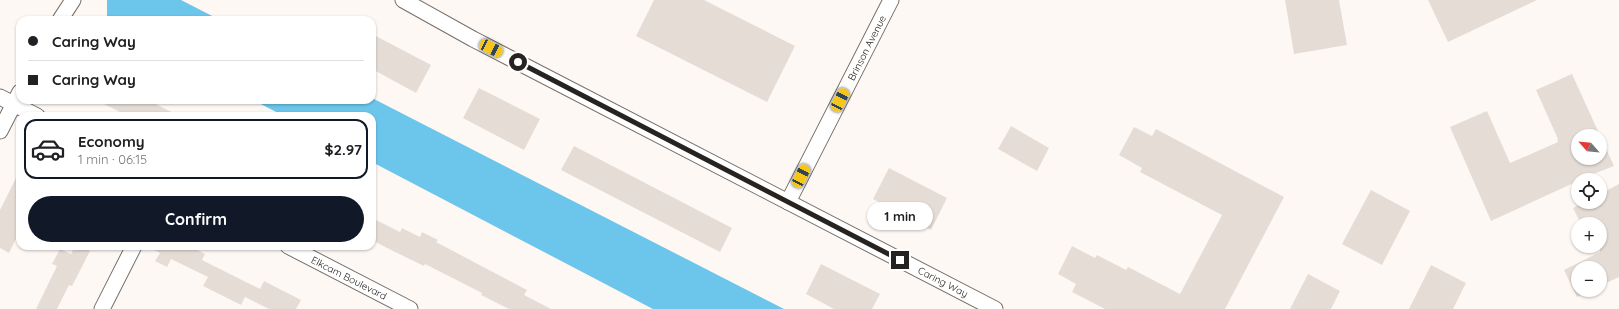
<!DOCTYPE html>
<meta charset="utf-8">
<style>
:root{--surface:#fff;--page:#f6f6f6;--text:#202124;--muted:#757577;--line:#e0e0e0;--accent:#111827}
body{margin:0;font-family:Quicksand,sans-serif;background:var(--page);color:var(--text);height:100vh;display:flex;flex-direction:column;font-size:15px;white-space:nowrap}
*{box-sizing:border-box;margin:0}
p{font-size:13px;color:var(--muted)}
.icon{flex:none;width:22px;height:22px;fill:none;stroke:currentColor;stroke-width:2;stroke-linecap:round;stroke-linejoin:round}
.map{position:relative;flex:1;overflow:hidden}
.drawer{position:absolute;left:16px;top:112px;width:360px;height:138px;display:flex;flex-direction:column;background:var(--surface);border-radius:12px;box-shadow:0 1px 3px #0004}
.drawer>*{flex:none}
.banner{position:absolute;left:16px;top:16px;width:360px;height:88px;border-radius:12px;box-shadow:0 1px 3px #0004;display:grid;align-content:center;height:88px;padding:0 12px;background:var(--surface)}
.needle{width:26px;rotate:297deg}
.buttons{position:absolute;left:1571px;top:129px;display:grid;gap:8px}
.buttons a{display:grid;place-items:center;width:36px;height:36px;border-radius:50%;background:var(--surface);box-shadow:0 1px 3px #0004;font-size:20px}
.end{position:absolute;width:18px;height:18px;margin:-9px;border:5px solid #272321;background:#fff;box-shadow:0 0 0 2px #fff}
.from{border-radius:50%}
.bubble{position:absolute;height:28px;border-radius:14px;background:var(--surface);box-shadow:0 1px 3px #0004;font-size:13px;font-weight:700;line-height:28px;text-align:center}
.car{position:absolute;width:12px;height:24px;margin:-12px -6px;border-radius:5px;box-shadow:0 0 3px 1px #0007;background:linear-gradient(#f5c518 24%,#345 0 40%,#f5c518 0 76%,#345 0 86%,#f5c518 0)}
.banner b{display:flex;align-items:center;gap:14px;height:38px;font-size:15px}
.banner b+b{border-top:1px solid var(--line)}
.banner i{width:10px;height:10px;background:var(--text)}
ul{padding:7px 0 0;list-style:none}
li{display:flex;align-items:center;gap:12px;height:60px;margin:0 8px 6px;padding:0 4px;border:2px solid transparent;border-radius:12px}
li div{flex:1}
li b{display:block;font-size:15px}
li em{font-style:normal;font-weight:700}
li.current{border-color:var(--accent)}
li>.icon{width:36px;height:36px;stroke-width:1.5}
.button{display:flex;gap:8px;margin-top:auto;padding:8px 12px}
.button a{flex:1;height:46px;border-radius:24px;background:var(--accent);color:#fff;font-size:16px;font-weight:700;line-height:46px;text-align:center}
.map>svg:first-child{display:block}
</style>
<div class="map">
<svg width="1619" height="309" viewBox="0 0 1619 309">
<rect width="100%" height="100%" fill="#fef8f4"/>
<!-- water -->
<g fill="#6cc5eb">
<path d="M107,0H181L220,20H107Z"/>
<path d="M372,98L784,309H653L372,162V116H284L253,100H372Z"/>
</g>
<!-- building -->
<g fill="#e5dcd6" fill-rule="evenodd">
<path d="M654,0H704L795,46L767,102L636,36Z"/>
<path d="M1285,0H1339L1347,45L1294,54Z"/>
<path d="M1428,0H1537L1448,42Z"/>
<path d="M372,34L431,65L416,93L372,69Z"/>
<path d="M1572,74L1614,166L1578,180V181L1491,221L1450,127L1487,111L1510,163L1558,142L1557,140L1558,139L1536,90ZM1578,136H1600V158H1578Z"/>
<path d="M479,88L540,119L524,150L463,118Z"/>
<path d="M96,100H148L179,116H128Z"/>
<path d="M1011,126L1049,148L1037,171L998,149Z"/>
<path d="M1134,127L1152,136L1156,129L1284,197L1225,309H1105L1072,292L1076,284L1058,274L1072,246L1095,258L1097,255L1126,270L1128,267L1180,294L1222,215L1140,172L1142,168L1119,155Z"/>
<path d="M574,146L732,228L720,252L561,170Z"/>
<path d="M889,168L947,198L931,230L873,199Z"/>
<path d="M20,170V231L9,253L0,248V210Z"/>
<path d="M1619,184V277L1600,286V268H1578V290H1592L1577,297L1564,270L1600,252V224H1581L1573,208L1585,202H1600V194Z"/>
<path d="M1371,190L1410,211L1382,265L1342,244Z"/>
<path d="M372,218L400,232L402,228L420,237L422,232L438,240L436,242L527,290L524,295L551,309H509L481,295L482,293L425,264L424,266L391,250L372,240Z"/>
<path d="M75,246H80L90,251L72,286L69,285L57,309H36L57,266L52,264L60,249L71,254Z"/>
<path d="M147,246H189L205,254L202,260L260,289L264,281L301,300L296,309H269L245,297L241,305L203,286L208,277L171,259L167,267L155,261L160,253Z"/>
<path d="M821,264L880,294L872,309H834L806,294Z"/>
<path d="M1431,265L1466,283L1453,309H1409Z"/>
<path d="M1308,274L1340,291L1331,309H1290Z"/>
</g>
<g fill="none" stroke-linecap="round" stroke-linejoin="round">
<defs>
<g id="minor">
<path d="M403,0L473,39L995,309"/>
<path d="M60,20L73,0"/>
<path d="M0,97L37,116"/>
<path d="M0,131L20,92"/>
<path d="M788,202L891,0"/>
<path d="M288,246L410,309"/>
<path d="M102,309L134,246"/>
</g>
</defs>
<!-- minor casing -->
<use href="#minor" stroke="#766e69" stroke-width="17"/>
<!-- minor -->
<use href="#minor" stroke="#fff" stroke-width="15"/>
</g>
<g fill="none" stroke-linecap="round" stroke-linejoin="round">
<!-- route -->
<path stroke="#272321" stroke-width="5" d="M518,62L900,260"/>
</g>
<g text-anchor="middle" dominant-baseline="central" stroke-width="3" stroke-linejoin="round" paint-order="stroke">
<!-- street labels -->
<g font-size="10" fill="#272321" stroke="#fff">
<text transform="translate(867 48) rotate(-63)">Brinson Avenue</text>
<text transform="translate(349 278) rotate(27)">Elkcam Boulevard</text>
<text transform="translate(943 282) rotate(27)">Caring Way</text>
</g>
</g>
</svg>
<div class="buttons">
<a><svg class="needle" viewBox="-14 -14 28 28"><path d="M0-13l5 13h-10z" fill="#e53935"/><path d="M0 13l5-13h-10z" fill="#757577"/></svg></a>
<a><svg class="icon" aria-label="locate" viewBox="0 0 24 24"><circle cx="12" cy="12" r="6"/><path d="M12 2v4M12 18v4M2 12h4M18 12h4"/></svg></a>
<a>+</a>
<a>−</a>
</div>
<i class="end from" style="left:518px;top:62px"></i>
<i class="end" style="left:900px;top:260px"></i>
<div class="bubble" style="left:867px;top:202px;width:66px">1 min</div>
<i class="car" style="left:491px;top:48px;rotate:117deg"></i>
<i class="car" style="left:840px;top:100px;rotate:27deg"></i>
<i class="car" style="left:801px;top:176px;rotate:27deg"></i>
<div class="banner">
<b><i class="from"></i>Caring Way</b>
<b><i></i>Caring Way</b>
</div>
<section class="drawer">
<ul>
<li class="current"><svg class="icon" aria-label="car" viewBox="0 0 24 24"><path d="M5 17H2v-5l4-1 3-4h7l3 4 3 1v5h-3M9 17h6M6 11h13"/><circle cx="7" cy="17" r="2"/><circle cx="17" cy="17" r="2"/></svg><div><b>Economy</b><p>1 min · 06:15</p></div><em>$2.97</em></li>
</ul>
<div class="button"><a>Confirm</a></div>
</section>
</div>
